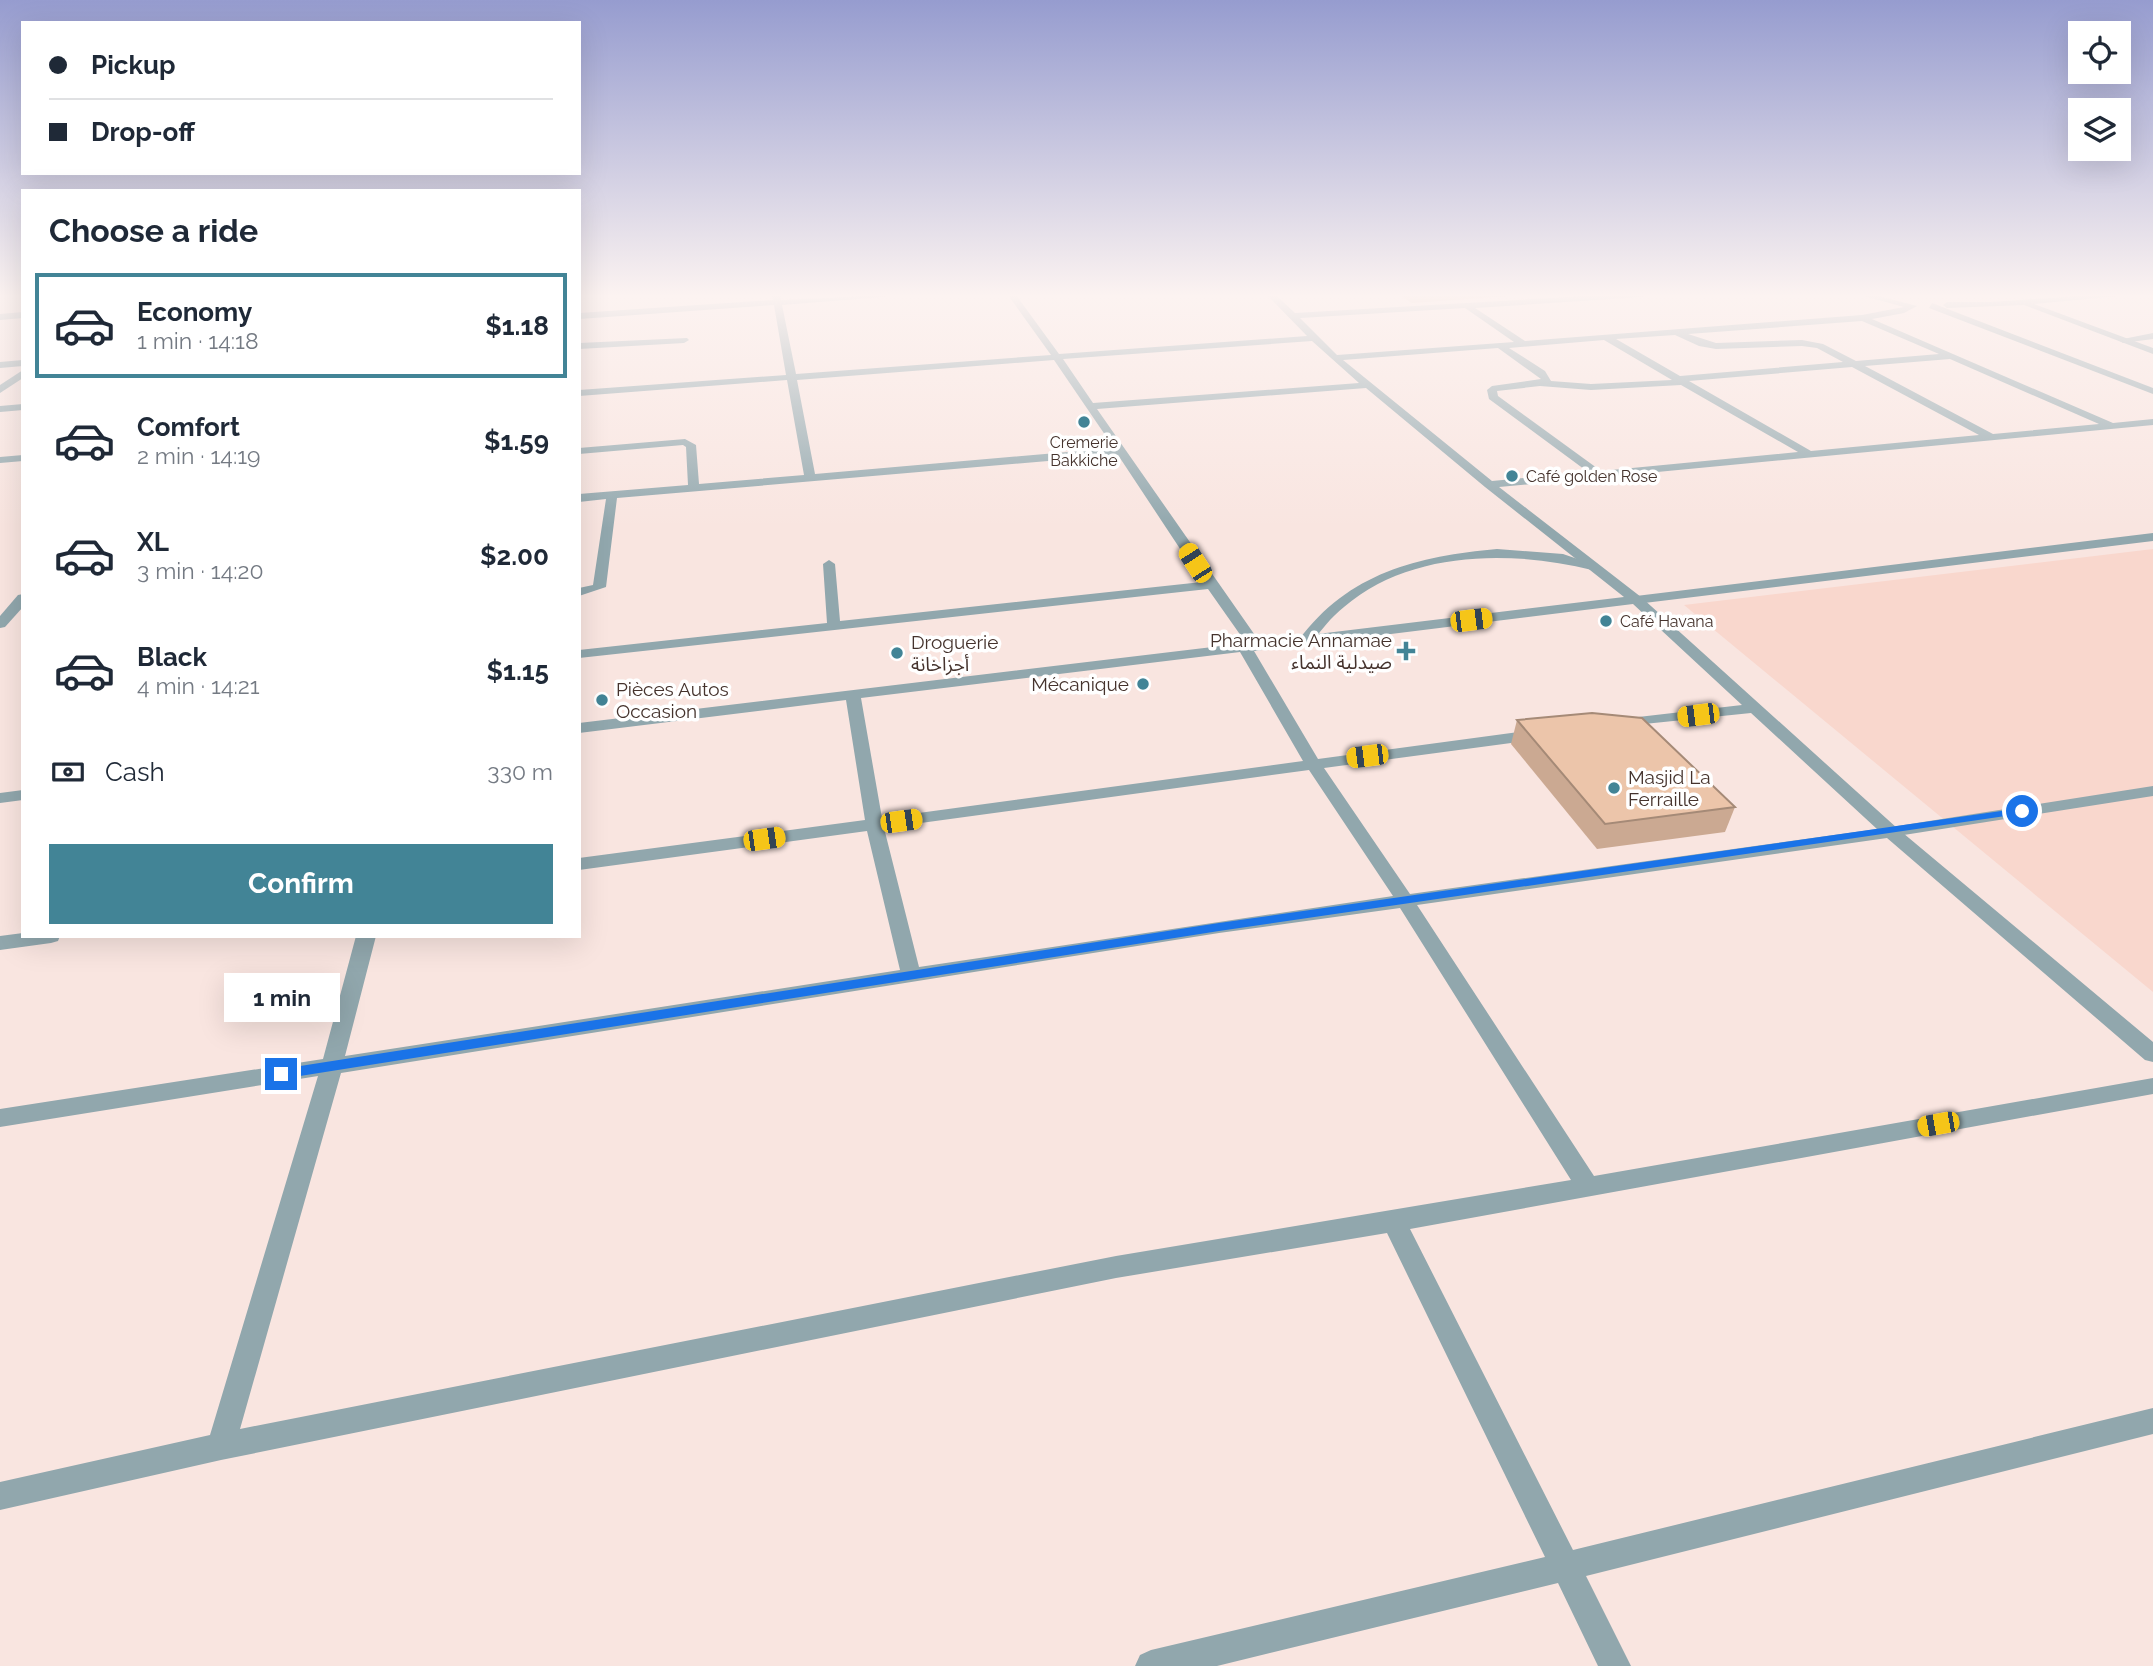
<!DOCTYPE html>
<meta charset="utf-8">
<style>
:root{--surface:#fff;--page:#f6f6f7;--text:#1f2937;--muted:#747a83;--line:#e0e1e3;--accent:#428496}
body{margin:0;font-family:Raleway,"Noto Sans Arabic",sans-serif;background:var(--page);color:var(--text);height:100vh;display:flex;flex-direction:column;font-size:26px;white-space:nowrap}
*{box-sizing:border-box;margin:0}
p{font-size:23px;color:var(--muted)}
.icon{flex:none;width:38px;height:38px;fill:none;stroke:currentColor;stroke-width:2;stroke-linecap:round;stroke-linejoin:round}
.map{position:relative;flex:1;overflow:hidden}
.panel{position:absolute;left:21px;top:189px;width:560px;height:749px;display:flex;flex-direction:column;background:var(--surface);border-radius:0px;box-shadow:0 7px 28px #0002}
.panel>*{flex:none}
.hud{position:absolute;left:21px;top:21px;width:560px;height:154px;border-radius:0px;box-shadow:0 7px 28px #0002;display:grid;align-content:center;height:154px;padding:0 28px;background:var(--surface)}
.tools{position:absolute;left:2068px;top:21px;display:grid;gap:14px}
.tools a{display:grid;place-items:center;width:63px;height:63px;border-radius:0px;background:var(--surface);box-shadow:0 7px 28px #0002;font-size:35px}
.end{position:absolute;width:32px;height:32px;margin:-16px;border:9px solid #1a73e8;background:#fff;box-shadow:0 0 0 4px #fff}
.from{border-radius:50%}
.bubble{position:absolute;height:49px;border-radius:0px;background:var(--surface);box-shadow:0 7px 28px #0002;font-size:23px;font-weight:700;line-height:49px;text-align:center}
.car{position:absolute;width:21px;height:42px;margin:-21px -10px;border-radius:9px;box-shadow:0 0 5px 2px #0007;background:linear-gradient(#f5c518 24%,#345 0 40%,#f5c518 0 76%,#345 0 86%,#f5c518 0)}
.hud b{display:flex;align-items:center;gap:24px;height:66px;font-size:26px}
.hud b+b{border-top:2px solid var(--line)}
.hud i{width:18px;height:18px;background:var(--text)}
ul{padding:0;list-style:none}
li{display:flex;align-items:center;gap:21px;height:105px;margin:0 14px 10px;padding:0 14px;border:4px solid transparent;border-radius:0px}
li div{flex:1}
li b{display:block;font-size:26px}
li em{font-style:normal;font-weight:700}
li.current{border-color:var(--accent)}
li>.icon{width:63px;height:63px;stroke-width:1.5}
h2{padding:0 28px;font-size:32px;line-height:84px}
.pay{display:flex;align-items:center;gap:18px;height:77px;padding:0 28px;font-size:26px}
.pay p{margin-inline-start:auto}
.primary-button{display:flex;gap:14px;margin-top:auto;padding:14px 28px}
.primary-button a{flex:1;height:80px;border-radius:0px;background:var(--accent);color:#fff;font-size:28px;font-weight:700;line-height:80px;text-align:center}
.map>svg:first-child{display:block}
</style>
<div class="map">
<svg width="2153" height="1666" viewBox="0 0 2153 1666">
<rect width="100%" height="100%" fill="#f9e5e0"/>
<!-- built -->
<path fill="#f9d7cd" d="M2153,549V992L1684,605Z"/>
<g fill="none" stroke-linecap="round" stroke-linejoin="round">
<!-- lane -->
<g fill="#91a7ad" fill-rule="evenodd">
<path d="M2153,333V339L2123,343L2118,340Z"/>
<path d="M2153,533V541L1636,604L1629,600L1636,596Z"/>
<path d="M1497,549L1563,554L1598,566L1592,570C1512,550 1410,550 1344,607C1331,617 1321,631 1311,643L1306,644L1299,640C1348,573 1418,556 1497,549Z"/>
<path d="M2153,786V796L1891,837L1882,832L1891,827Z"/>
</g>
<!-- street -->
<g fill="#91a7ad" fill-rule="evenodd">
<path d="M772,295H780L781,300L887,295L883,297L782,305L796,374L1051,355L1008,295H1016L1059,354L1307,336L1267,295H1276L1295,313L1602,295H1646L1642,297L1475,308L1525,341L1862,315L1904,307L1860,295H1875L1917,306L1904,313L1872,319L2113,423L2153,419V425L1499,487L1641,597L1897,828L2153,1042V1062L2145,1060L1887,838L1417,905L1594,1176L2153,1078V1094L1410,1229L1573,1550L2153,1408V1434L1586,1576L1631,1666H1598L1558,1583L1217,1666H1135L1140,1655L1151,1650L1545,1557L1387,1233L1116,1278L221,1460L0,1510V1482L210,1435L318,1076L0,1127V1109L323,1059L356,936H376L345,1056L900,970L867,831L579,870V858L865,820L846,700L579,733V723L1246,643L1208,589L579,658V650L827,623L823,564L829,560L835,564L840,621L1202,582L1118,455L617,498L606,587L579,596V588L593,585L606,499L579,502V494L688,485L686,447L683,445L579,454V448L685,439L696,445L699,484L804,475L787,380L579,396V390L786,375L774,305L579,319V313L773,300ZM1465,308L1514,342L1337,355L1300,318ZM1862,321L1939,354L1856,361L1823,344L1802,340L1716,343L1688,334ZM1675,335L1699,346L1716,349L1802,346L1817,348L1843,362L1680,376L1616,339ZM1604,340L1672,380L1591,384L1551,381L1545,371L1509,348ZM1312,341L1359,383L1093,403L1063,359ZM1498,348L1541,379L1492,386L1487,390L1489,399L1588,472L1492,481L1343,360ZM1950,359L2099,424L1993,434L1865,366ZM1054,360L1114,448L815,474L797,380ZM1852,367L1979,435L1811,451L1689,381ZM1681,385L1798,452L1601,471L1498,396L1497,391L1540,386L1591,390ZM1366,388L1485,487L1624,597L1259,641L1097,409ZM1633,604L1742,705L1621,719L1615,721L1613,724L1615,727L1751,713L1877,829L1410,894L1324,768L1534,740L1542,735L1534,730L1318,759L1254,651ZM1240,652L1303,761L882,818L861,698ZM1309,770L1393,896L919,967L884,828ZM1400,908L1571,1180L1116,1256L240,1429L341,1073L1219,933Z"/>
<path d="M2093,295H2129L2034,304L2153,348V354L2024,305L1947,308L1943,305L1947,302H1990Z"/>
<path d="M1932,303L2153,388V394L1929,308Z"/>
<path d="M23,312V318L0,320V314Z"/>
<path d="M687,338L689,340L684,343L579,349V343Z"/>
<path d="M23,360V366L0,368V362Z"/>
<path d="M23,370V378L0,393V385Z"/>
<path d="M23,404V410L0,412V406Z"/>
<path d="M23,455V461L0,463V457Z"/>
<path d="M23,594V607L5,627L0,628V616L18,595Z"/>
<path d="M23,790V800L0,803V793Z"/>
<path d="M23,933V936H60L58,941L51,943L0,950V936Z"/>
</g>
</g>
<!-- wall -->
<g fill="#cba992">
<path d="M1399,295H1510V296L1412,303Z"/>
<path d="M1517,720L1735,807L1725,832L1597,849L1511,744Z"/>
</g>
<!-- building -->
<path fill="#ecc5aa" stroke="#a58a77" stroke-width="2" d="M1592,713L1642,718L1735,807L1605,824L1517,720Z"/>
<!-- sky -->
<linearGradient id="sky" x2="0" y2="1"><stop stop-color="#969ccf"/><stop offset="0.56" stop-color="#fcf3f1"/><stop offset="1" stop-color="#fcf3f1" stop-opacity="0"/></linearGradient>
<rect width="2153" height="528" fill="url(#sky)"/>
<!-- route -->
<path fill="#1a73e8" d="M2022,808L2026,809V813L1219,931L281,1079L274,1074L281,1069L1219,923Z"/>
<!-- markers -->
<g fill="#428496" stroke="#fff" stroke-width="2.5">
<circle cx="1084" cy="422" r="7"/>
<circle cx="1512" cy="476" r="7"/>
<circle cx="1606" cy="621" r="7"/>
<path d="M1402.5 640.5h7v7h7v7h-7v7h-7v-7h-7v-7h7z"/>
<circle cx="897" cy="653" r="7"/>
<circle cx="1143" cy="684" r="7"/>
<circle cx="602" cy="700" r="7"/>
<circle cx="1614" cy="788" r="7"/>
</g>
<g text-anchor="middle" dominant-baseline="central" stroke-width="7" stroke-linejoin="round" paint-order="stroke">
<!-- far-poi labels -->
<g font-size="16" fill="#45332d" stroke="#fff" text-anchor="start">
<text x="1084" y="442" text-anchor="middle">Cremerie<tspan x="1084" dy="18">Bakkiche</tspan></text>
<text x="1526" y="476">Café golden Rose</text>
<text x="1620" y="621">Café Havana</text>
</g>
<!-- poi labels -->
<g font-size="19" fill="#45332d" stroke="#fff" text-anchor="start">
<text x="1392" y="640" text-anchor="end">Pharmacie Annamae<tspan x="1392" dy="22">صيدلية النماء</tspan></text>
<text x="911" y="642">Droguerie<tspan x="911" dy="22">أجزاخانة</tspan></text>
<text x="1129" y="684" text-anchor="end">Mécanique</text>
<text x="616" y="689">Pièces Autos<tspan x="616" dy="22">Occasion</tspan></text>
<text x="1628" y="777">Masjid La<tspan x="1628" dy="22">Ferraille</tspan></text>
</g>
</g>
</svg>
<div class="tools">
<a><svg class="icon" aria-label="locate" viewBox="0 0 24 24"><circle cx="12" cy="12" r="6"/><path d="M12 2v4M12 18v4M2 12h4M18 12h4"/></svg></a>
<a><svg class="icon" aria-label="layers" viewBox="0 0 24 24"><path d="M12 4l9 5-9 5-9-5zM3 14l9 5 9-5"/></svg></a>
</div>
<i class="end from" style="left:2022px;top:811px"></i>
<i class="end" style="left:281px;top:1074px"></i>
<div class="bubble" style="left:224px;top:973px;width:116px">1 min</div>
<i class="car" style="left:1195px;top:563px;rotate:327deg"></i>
<i class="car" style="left:1471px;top:620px;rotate:83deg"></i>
<i class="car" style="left:1698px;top:715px;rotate:263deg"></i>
<i class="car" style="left:1367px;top:756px;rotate:263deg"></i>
<i class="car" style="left:901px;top:821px;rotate:82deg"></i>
<i class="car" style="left:764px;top:839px;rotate:82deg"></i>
<i class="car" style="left:1938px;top:1124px;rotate:260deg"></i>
<div class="hud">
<b><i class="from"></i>Pickup</b>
<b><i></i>Drop-off</b>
</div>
<section class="panel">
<h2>Choose a ride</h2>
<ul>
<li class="current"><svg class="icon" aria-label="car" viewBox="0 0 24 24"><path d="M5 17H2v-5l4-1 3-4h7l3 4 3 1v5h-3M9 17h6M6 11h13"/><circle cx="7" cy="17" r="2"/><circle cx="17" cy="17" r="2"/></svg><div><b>Economy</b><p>1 min · 14:18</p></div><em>$1.18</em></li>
<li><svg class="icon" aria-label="car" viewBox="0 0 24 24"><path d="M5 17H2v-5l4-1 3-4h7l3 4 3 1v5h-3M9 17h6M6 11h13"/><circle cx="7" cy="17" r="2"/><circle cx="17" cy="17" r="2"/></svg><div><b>Comfort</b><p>2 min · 14:19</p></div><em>$1.59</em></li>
<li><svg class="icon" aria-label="car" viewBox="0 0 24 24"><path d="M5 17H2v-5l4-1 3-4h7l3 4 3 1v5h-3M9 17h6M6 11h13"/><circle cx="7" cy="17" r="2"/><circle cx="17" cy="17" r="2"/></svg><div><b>XL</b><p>3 min · 14:20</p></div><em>$2.00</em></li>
<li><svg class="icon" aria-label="car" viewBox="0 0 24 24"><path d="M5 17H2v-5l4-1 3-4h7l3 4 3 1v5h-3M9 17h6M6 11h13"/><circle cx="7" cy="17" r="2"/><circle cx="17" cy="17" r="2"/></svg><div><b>Black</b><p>4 min · 14:21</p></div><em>$1.15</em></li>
</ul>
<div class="pay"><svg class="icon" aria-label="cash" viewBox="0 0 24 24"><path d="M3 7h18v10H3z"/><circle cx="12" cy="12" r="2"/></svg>Cash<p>330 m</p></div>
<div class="primary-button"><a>Confirm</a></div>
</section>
</div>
